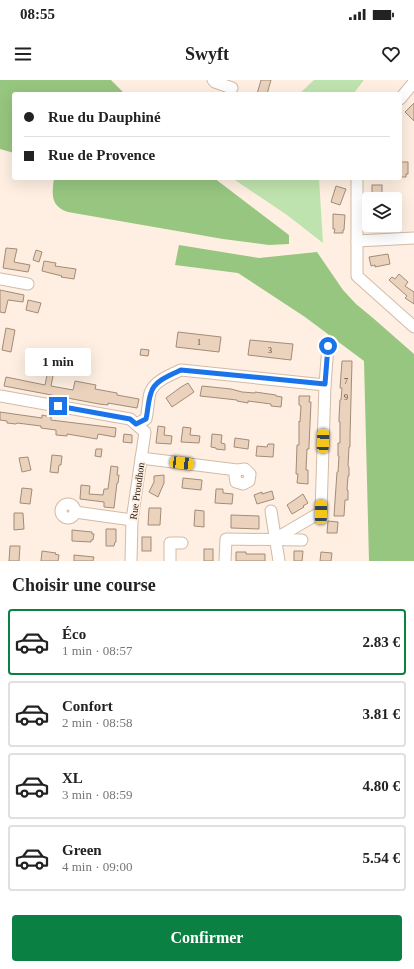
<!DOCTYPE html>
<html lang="fr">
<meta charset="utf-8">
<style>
:root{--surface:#fff;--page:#f6f6f6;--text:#222;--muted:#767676;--line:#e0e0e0;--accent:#0b8043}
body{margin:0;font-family:Georgia,serif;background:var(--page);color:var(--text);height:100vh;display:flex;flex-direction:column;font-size:15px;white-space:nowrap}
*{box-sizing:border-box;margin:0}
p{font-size:13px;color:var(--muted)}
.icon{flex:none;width:22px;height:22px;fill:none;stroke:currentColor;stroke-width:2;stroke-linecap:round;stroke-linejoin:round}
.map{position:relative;height:481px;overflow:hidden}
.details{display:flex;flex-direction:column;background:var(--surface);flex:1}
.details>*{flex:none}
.hud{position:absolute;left:12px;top:12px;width:390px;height:88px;border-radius:4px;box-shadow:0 4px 16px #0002;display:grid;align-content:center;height:88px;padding:0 12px;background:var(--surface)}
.buttons{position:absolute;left:362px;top:112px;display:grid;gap:8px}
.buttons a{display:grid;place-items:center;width:40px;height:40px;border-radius:4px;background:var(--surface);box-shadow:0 4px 16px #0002;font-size:20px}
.end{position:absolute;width:18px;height:18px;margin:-9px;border:5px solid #1a73e8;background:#fff;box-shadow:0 0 0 2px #fff}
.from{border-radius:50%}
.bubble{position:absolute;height:28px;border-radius:4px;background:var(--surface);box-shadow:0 4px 16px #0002;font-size:13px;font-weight:600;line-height:28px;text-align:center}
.car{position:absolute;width:12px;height:24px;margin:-12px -6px;border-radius:5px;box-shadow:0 0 3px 1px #0007;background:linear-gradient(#f5c518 24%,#345 0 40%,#f5c518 0 76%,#345 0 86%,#f5c518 0)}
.hud b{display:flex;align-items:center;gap:14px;height:38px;font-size:15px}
.hud b+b{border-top:1px solid var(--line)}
.hud i{width:10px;height:10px;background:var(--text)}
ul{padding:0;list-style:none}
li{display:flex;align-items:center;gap:12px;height:66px;margin:0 8px 6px;padding:0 4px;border:2px solid var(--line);border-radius:4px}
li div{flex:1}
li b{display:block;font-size:15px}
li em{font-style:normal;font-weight:600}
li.active{border-color:var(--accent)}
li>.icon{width:36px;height:36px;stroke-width:1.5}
h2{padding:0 12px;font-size:18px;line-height:48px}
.button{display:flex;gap:8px;margin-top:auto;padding:8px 12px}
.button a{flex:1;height:46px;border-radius:4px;background:var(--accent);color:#fff;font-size:16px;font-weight:600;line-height:46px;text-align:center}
.status{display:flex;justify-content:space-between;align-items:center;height:28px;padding:0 20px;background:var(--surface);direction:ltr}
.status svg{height:11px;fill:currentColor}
header{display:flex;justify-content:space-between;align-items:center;height:52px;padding:0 12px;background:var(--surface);font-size:18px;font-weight:600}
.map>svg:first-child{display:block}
</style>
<div class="status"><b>08:55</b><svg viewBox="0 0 49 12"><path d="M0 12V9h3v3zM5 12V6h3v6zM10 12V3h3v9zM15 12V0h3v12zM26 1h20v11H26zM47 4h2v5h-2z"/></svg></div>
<header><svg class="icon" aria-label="menu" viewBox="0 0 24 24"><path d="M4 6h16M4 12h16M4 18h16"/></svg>Swyft<svg class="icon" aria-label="heart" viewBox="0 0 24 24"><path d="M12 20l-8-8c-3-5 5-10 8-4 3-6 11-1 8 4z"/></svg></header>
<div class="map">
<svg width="414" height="481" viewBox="0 0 414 481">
<rect width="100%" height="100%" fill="#feefe2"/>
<!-- green -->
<g fill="#bfe3ae">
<path d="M314,0H364L353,14H299Z"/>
<path d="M232,98H319L323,163L287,135Z"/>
</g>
<!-- forest -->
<g fill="#97c680">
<path d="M0,0H111L125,14H14V73L0,69Z"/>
<path d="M54,98H214L289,155V164L269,165L223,159L68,132C50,126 52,114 54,98Z"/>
<path d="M179,165L259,178L317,172L343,210L356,224L373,238L414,274V481H369L364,281L305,237L238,193L175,185Z"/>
</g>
<!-- building -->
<g fill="#ead2bc" stroke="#a28c78">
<path d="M261,0H271L267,14H257Z"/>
<path d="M414,23V41L405,32Z"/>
<path d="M400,82H408V94H406V97H400Z"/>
<rect x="372" y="105" width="10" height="14"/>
<path d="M336,106L346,109L340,125L331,122Z"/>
<path d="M333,134L345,135L344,150H343V153H334L335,149H333Z"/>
<path d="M6,168L17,169L14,182L30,185L28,192L3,188Z"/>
<path d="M36,170L42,172L39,182L33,180Z"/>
<path d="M388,174L390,184L375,187V185L371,186L369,177Z"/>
<path d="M44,181L56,183L55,186L76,189L74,199L61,197L62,196L42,191Z"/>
<path d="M399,194L408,202L405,206L414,212V224L405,218L407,216L389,200L392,197L395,199Z"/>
<path d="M0,210L24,215L23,222L8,220L5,233L0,232Z"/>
<path d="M28,220L41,223L38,233L26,230Z"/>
<path d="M6,248L15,250L11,272L2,270Z"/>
<path d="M178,252L221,257L219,272L176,267Z"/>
<path d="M250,260L293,264L291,280L248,275Z"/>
<path d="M141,269L149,270L148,276L140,275Z"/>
<path d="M342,281H352L350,357V367H349L348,386L349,387V396H348L347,410H348V420H345L344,436H334L337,392H338L339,376H338V363H340V342H339V338L340,320H341L342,308H340Z"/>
<path d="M48,290L54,291L51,306L73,310L75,301L96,305L95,309L117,313V315L139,319L137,328L108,323V325L99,324L4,306L6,297L45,305Z"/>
<path d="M188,303L194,312L172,327L166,318L181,307Z"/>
<path d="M202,306L231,309L242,312L255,313V312L276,315V316L282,317L281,327L271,326V324L248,321V323L237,321V320L200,316Z"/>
<path d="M299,316H310L309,322H311L309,366V369H307L306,390H308V404L297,403L298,394H296L297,365H299V341L300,342L301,326L299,325Z"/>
<path d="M0,332L42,338V335L51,337V340L116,348L115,357L98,354L97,359L67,354V356L56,355V350L41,348V346L17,343L16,344L7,343V341L0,340Z"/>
<path d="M158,346L165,347L164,355L172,356L171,364L156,363Z"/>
<path d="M183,347L191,348L190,355L200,356L199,363L181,362Z"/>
<path d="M124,354L132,355V363L123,362Z"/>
<path d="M212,354L222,355L221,363L225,364V370L216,369V368L211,367Z"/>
<path d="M235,358L249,360L248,369L234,367Z"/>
<path d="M268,364H274L273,377L256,376L257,366L267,367Z"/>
<path d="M96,369H102L101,377L95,376Z"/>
<path d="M52,375L62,376L61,385H59L58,393L50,392Z"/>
<path d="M28,377L31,390L22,392L19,378Z"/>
<path d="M111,386L118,387L117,395H119L118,403H117L114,428L104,427V422L80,419L81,405L90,406L89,414L103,415L104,409H108Z"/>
<path d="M164,395V403L158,417L149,412L154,402V396Z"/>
<path d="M183,398L202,400L201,410L182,408Z"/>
<path d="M22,408L32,409L30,424L20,423Z"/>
<path d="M216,409H223V413L233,414L232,424L215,423Z"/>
<path d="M272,411L274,419L257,424L254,415L262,412V414Z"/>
<path d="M303,414L308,423L303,426L304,427L292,434L287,425Z"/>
<path d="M149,428H161L160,445H148Z"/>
<path d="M195,430L204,431V447L194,446Z"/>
<path d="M14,433H23L24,449L14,450Z"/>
<path d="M231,435L259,436V449L231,448Z"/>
<path d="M328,441L338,442L337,453H327Z"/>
<path d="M106,449H116V462H115L114,466H106Z"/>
<path d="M72,450L92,452V454H94L93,460H91V462L72,461Z"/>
<rect x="142" y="457" width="9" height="14"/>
<path d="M10,466H20L19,481H9Z"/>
<rect x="204" y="469" width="9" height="12"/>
<path d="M42,471L56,473L55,474L59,475L58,481H41Z"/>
<path d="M294,471H303L302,481H294Z"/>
<path d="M236,472H246V474H265V481H236Z"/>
<path d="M321,472L332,473L331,481H320Z"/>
<path d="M74,475L94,477L93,481H74Z"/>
</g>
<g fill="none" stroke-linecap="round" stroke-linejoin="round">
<defs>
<g id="minor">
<path d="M213,0L215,2L232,8"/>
<path d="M400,19L414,2"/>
<path d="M357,98V196L414,247"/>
<path d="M357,161L414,158"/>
<path d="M0,199L28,204"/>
<path d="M325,305L328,265"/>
<path d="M0,316L130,339L145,352L132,440L131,481"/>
<path d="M136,344L146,339C148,331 148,321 150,313C154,301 170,295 181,290L325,305L321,432L275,459"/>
<path d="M141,378L237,390L245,389L250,394L249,401L243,404L236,402L235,396L237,390"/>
<circle cx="68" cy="431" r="7"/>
<path d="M271,431L279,481"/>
<path d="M75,432L132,440"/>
<path d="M170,481V463H182"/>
<path d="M225,481L226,459L302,460"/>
</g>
</defs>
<!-- minor casing -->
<use href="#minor" stroke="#d2bba6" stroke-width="13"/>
<!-- minor -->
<use href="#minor" stroke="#fff" stroke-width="11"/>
</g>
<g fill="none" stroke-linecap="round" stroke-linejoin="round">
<!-- route -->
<path stroke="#1a73e8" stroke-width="5" d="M58,326L130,339L136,344L146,339C148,331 148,321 151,313C154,301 170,295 181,290L325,304L328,266"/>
</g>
<g text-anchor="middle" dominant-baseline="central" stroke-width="3.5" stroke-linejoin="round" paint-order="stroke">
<!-- number labels -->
<g font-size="8" fill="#50443a">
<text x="199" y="262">1</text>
<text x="270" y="270">3</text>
<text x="346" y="301">7</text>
<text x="346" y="317">9</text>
</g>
<!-- street labels -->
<g font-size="10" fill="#1d150e" stroke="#feefe2">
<text transform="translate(137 411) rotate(-82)">Rue Proudhon</text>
</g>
</g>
</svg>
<div class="buttons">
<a><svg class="icon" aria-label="layers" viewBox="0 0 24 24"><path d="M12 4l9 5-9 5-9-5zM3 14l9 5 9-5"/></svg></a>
</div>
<i class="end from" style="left:328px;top:266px"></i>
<i class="end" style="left:58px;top:326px"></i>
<div class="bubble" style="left:25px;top:268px;width:66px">1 min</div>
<i class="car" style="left:323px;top:361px;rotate:2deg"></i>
<i class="car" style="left:182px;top:383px;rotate:97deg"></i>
<i class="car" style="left:321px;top:432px;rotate:1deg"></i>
<div class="hud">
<b><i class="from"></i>Rue du Dauphiné</b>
<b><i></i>Rue de Provence</b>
</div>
</div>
<section class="details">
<h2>Choisir une course</h2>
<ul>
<li class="active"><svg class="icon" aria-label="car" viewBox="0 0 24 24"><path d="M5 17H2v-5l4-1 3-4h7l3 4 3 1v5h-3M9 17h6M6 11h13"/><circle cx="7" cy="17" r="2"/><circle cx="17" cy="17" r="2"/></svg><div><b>Éco</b><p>1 min · 08:57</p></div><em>2.83 €</em></li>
<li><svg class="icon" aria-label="car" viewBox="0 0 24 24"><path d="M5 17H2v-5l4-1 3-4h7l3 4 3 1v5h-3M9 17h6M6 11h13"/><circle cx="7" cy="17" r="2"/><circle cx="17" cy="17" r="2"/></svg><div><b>Confort</b><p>2 min · 08:58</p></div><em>3.81 €</em></li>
<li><svg class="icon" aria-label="car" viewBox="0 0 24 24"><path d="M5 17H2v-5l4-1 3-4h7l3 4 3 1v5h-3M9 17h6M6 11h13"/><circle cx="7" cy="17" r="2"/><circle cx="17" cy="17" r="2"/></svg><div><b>XL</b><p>3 min · 08:59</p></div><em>4.80 €</em></li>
<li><svg class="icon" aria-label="car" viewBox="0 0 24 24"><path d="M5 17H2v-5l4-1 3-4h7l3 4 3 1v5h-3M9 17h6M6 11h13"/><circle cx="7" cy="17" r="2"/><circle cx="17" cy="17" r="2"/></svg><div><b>Green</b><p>4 min · 09:00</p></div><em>5.54 €</em></li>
</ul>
<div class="button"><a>Confirmer</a></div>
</section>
